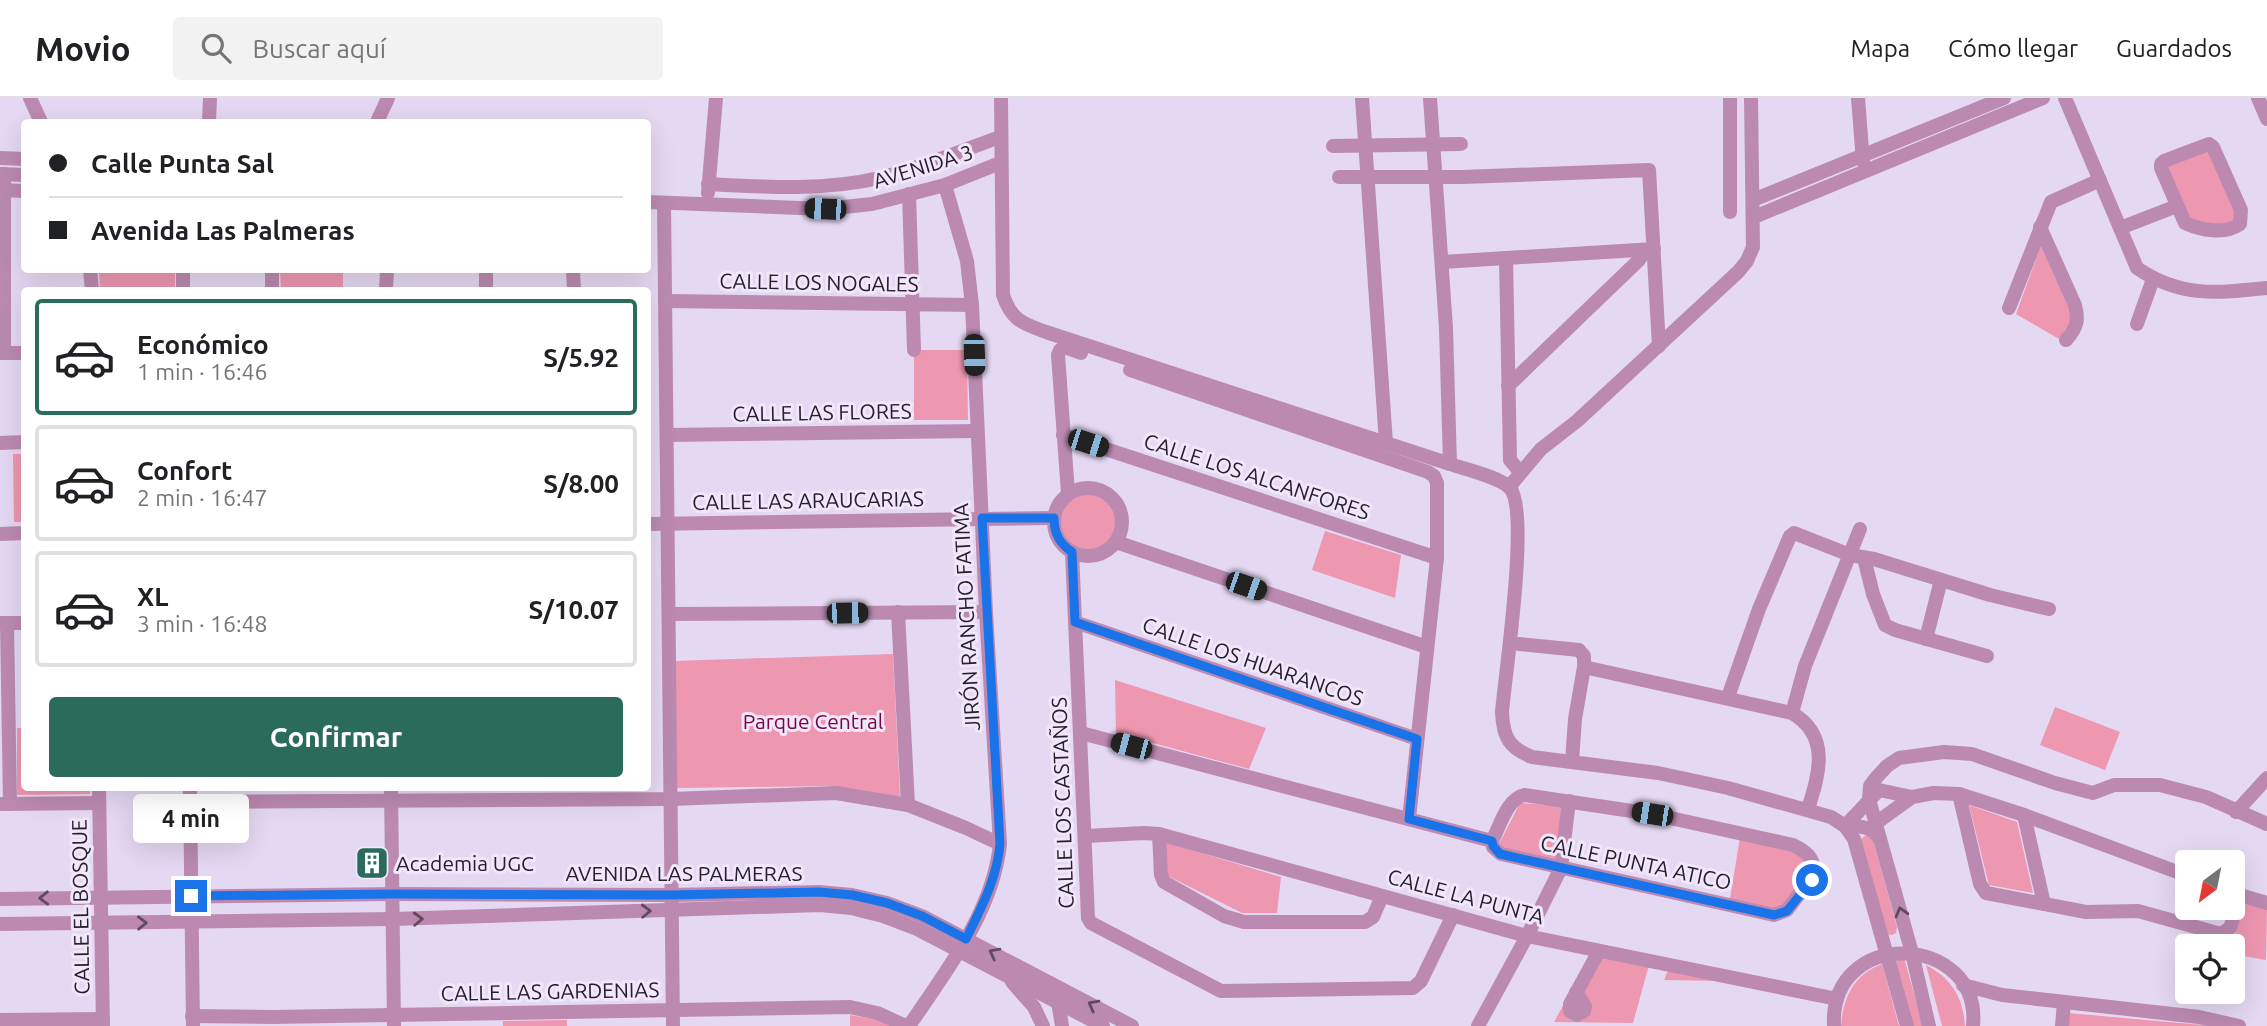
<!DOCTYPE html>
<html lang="es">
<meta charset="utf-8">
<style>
:root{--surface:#fff;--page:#f2f2f2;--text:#202124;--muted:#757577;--line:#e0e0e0;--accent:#2a6b5b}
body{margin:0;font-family:Ubuntu,sans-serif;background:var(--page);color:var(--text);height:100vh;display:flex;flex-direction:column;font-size:26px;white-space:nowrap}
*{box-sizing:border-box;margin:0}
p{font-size:23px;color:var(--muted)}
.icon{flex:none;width:38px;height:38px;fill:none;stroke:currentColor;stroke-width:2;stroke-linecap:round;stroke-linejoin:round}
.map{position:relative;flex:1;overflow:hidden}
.details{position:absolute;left:21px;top:189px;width:630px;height:504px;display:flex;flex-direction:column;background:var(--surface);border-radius:7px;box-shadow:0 7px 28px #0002}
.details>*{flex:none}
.guide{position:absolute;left:21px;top:21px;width:630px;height:154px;border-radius:7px;box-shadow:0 7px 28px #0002;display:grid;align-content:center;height:154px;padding:0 28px;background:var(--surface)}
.needle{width:46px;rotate:212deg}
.buttons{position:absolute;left:2175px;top:752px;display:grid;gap:14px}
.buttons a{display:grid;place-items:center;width:70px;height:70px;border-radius:7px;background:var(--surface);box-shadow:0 7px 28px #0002;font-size:35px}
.end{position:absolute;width:32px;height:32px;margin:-16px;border:9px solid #1a73e8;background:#fff;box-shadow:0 0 0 4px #fff}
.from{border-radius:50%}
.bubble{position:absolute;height:49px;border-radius:7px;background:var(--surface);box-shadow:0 7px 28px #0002;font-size:23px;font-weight:600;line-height:49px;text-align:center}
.car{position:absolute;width:21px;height:42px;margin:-21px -10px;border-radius:9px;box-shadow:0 0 5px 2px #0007;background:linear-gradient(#222 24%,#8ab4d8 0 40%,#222 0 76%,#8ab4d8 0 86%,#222 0)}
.guide b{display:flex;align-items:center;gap:24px;height:66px;font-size:26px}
.guide b+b{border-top:2px solid var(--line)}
.guide i{width:18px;height:18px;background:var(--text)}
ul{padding:12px 0 0;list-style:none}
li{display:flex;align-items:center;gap:21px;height:116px;margin:0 14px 10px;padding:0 14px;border:4px solid var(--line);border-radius:7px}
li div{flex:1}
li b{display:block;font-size:26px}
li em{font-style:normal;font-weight:600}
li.selected{border-color:var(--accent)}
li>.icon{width:63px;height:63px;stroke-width:1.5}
.button{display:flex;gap:14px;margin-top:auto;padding:14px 28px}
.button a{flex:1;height:80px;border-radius:7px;background:var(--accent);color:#fff;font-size:28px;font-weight:600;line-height:80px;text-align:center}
header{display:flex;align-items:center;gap:42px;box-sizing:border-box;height:98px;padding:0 35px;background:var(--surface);border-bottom:2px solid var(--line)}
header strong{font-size:33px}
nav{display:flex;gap:38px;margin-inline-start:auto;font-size:24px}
.search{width:490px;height:63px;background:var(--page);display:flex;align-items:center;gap:18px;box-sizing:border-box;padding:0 24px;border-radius:7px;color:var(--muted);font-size:26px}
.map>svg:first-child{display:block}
</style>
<header>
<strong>Movio</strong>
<div class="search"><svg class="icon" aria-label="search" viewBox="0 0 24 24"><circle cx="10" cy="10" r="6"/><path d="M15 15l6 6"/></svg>Buscar aquí</div>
<nav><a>Mapa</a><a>Cómo llegar</a><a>Guardados</a></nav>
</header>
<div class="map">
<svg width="2267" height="928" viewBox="0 0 2267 928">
<rect width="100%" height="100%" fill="#e5d8f3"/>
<!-- green -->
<g fill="#ee97b0">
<path d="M2208,50L2237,118L2231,127L2203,126L2188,121L2165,68Z"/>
<path d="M2041,148L2070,212L2072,223L2059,241L2016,216Z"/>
<path d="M175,172V192H100L99,173Z"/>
<path d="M280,172H343V192H281Z"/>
<path d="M914,252H967L968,322H914Z"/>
<path d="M13,356H24V424H14Z"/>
<circle cx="1088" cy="423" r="29"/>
<path d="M1325,433L1401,457L1395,500L1312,472Z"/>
<path d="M893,556L900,699L830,688L677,690L674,563Z"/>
<path d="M1115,582L1266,630L1249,671L1116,635Z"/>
<path d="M2055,609L2120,634L2105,672L2040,647Z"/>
<path d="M17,630H24V690H90V696L17,697Z"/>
<path d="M497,690H572L573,692L497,693Z"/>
<path d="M1520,705L1566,708L1555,763L1504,752L1499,746Z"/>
<path d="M1969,707L2017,724L2033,795L1989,787Z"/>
<path d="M1866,737L1873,742L1897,829L1896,835L1892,837L1886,836L1861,741Z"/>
<path d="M1740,739L1795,754L1803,760L1809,776L1780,812L1730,801Z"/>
<path d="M1165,744L1281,779L1277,815H1242L1168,778Z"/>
<path d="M2244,806L2267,810L2266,862L2243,858L2235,836Z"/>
<path d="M1591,857L1649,867L1633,925L1554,924Z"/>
<path d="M1903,860L1905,863L1923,928H1911L1894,864Z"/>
<path d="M1882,866L1899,928H1841C1843,900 1853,877 1882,866Z"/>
<path d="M1926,867C1951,880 1963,899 1965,928H1942Z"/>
<path d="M1668,873L1726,883L1664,882Z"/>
<path d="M2068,915L2213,928H2067Z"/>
<path d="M850,917L873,921L889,928H850Z"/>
<path d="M567,922V928H503V923Z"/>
</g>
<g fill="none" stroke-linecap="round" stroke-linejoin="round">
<!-- minor -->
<g stroke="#bc8ab1" stroke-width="14">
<path d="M30,0L41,24"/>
<path d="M1001,0L1003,197C1012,223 1022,225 1046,234L1450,366C1464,371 1500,379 1510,390C1530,413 1505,577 1502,614C1503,639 1509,650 1532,659L1658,675L1728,690L1831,719L1845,728L1854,741L1907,928"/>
<path d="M1362,0L1386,345"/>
<path d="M1430,0L1446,230L1450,366"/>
<path d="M1858,0L1863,64"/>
<path d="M2065,0L2137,170C2181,200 2217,195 2267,190"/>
<path d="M2258,0L2267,21"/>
<path d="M209,24L210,0"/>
<path d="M377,24L388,0"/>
<path d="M2209,46L2213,49L2241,112L2240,126C2224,137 2201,132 2185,125L2161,70V66L2164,63Z"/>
<path d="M1333,48L1461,46"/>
<path d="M0,60L24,61"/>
<path d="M0,76L24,77"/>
<path d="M4,76V255"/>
<path d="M1339,79H1463L1649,72L1659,248"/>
<path d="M708,86C765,89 824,93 879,80C917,72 963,52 1000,39"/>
<path d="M0,92L24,93"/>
<path d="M708,95L716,0"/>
<path d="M909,96L914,252"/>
<path d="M1753,102L2004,0"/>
<path d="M648,104L825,111L872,106L945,87L1000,65"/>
<path d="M664,105L673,928"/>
<path d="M1730,114V0"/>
<path d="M1754,119L2043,0"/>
<path d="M2040,129L2075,207C2079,222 2077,230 2066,242"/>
<path d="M2120,130L2177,108"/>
<path d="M1506,160L1510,362L1520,374"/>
<path d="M1442,164L1654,151"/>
<path d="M90,172L92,192"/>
<path d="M183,172V192"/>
<path d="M272,172V192"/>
<path d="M486,172V192"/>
<path d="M573,172L574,192"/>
<path d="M386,192L387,172"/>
<path d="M665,203L972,207"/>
<path d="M2009,210L2051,104L2100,82"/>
<path d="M2137,226L2153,181"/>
<path d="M0,255H24"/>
<path d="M1130,272L1428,374L1434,378L1437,385V460L1409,721"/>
<path d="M1508,288L1639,162L1645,152"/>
<path d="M667,337L977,333"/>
<path d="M1063,337L1437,460"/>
<path d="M0,345L24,344"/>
<path d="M1509,389L1541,351L1577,323L1738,174L1747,163L1753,149L1751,0"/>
<circle cx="1088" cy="424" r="34"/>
<path d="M1068,395L1058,257L1060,252L1064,249L1081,255"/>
<path d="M648,426L1054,420"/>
<path d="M0,436L24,435"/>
<path d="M1116,444L1427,549"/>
<path d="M1072,454L1088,820L1091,825L1221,893L1413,890L1421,883L1453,817"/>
<path d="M1864,460L1873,496L1885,527L1895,532L1987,558"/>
<path d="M898,514L908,707"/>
<path d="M669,516L986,514"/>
<path d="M1075,524L1417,641"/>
<path d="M0,525H24"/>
<path d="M7,525L10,706"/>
<path d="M1926,541L1941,482"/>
<path d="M1519,546L1579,552L1584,558V569L1792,615C1831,638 1819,676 1808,711"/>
<path d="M1728,599L1759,511L1790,438L1794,435L1850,457L1874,461L1990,497L2049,511"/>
<path d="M1792,615L1805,568L1860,431"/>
<path d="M1081,635L1492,743"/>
<path d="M1572,663L1575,621L1584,569"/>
<path d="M99,690L103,928"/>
<path d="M190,690L193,928"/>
<path d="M391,690L394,928"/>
<path d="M1959,696L1980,786L1986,795L2086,814L2138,813L2221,836L2230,830L2240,797"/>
<path d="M1524,697L1652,716L1793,747C1807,754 1813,759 1815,775L1787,812L1774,817L1501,756L1493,749L1492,743C1500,728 1507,701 1524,697Z"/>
<path d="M190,704L671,701L836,695L908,707L966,730L1000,746"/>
<path d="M0,706L99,705"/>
<path d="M2236,714L2267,680"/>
<path d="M2024,717L2044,806"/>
<path d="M1876,725L1912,699L1934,695L1959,696L2024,717L2188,778"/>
<path d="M1845,728C1861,728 1871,728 1880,741L1912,855L1929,928"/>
<path d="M1845,728L1879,692L1912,699"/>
<path d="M1159,736L1161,777L1164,784L1224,818L1244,824H1365L1373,819L1382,798"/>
<path d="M1086,738L1144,735L1159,736L1527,838L1837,901"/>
<path d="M1880,741L1869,701L1870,688L1876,680L1887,668L1899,660L1944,654L1972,656L2055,685L2093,695L2114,687H2160L2206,699L2267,726"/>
<path d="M2233,795L2267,805"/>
<path d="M0,801L393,796L671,797L819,794L852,797L887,805L922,818L1132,928"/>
<path d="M0,826L393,821L820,807L851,810L883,818L917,831L1103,928"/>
<path d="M1012,884L1034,909L1043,928"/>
<path d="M1963,887L2002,897L2199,919L2239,928"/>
<path d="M1576,894L1585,908L1584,913L1577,917L1570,913V906L1599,853"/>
<path d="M1057,898L1062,928"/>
<path d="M192,918L273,919L850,909L877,915L906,928"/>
<path d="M0,922L103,921"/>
<path d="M909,928C946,873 993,814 1000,746L986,514L972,207L967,163L945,87"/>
<path d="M1478,928L1527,838L1561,770L1569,703"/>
<path d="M1834,928C1829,828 1982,835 1973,928"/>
<path d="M2062,928L2064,904"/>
</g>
</g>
<!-- one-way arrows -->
<defs><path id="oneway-chevron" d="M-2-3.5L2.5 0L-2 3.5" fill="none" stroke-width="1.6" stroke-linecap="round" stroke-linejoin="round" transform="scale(1.75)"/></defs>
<g stroke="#614a60">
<use href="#oneway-chevron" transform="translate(44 800) rotate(179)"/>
<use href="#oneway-chevron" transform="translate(646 813) rotate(-2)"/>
<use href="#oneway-chevron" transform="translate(1901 814) rotate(-106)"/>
<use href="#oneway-chevron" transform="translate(418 821) rotate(-2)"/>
<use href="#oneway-chevron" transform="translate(142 825) rotate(-1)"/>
<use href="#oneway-chevron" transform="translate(994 855) rotate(-152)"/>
<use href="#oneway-chevron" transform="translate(1093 907) rotate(-152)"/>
</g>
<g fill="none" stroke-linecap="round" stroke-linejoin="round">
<!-- route -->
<path stroke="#1a73e8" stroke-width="9" d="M191,798L393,796L671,797L819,794L852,797L887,805L922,818L966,841C981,810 997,781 1000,746L982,420H1054C1054,435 1059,445 1072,454L1075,524L1417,641L1409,721L1492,743L1493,748L1500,756L1774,817L1787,813L1812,782"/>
</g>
<!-- icons -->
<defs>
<symbol id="building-square" viewBox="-11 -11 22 22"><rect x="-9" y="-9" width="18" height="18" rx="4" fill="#2a6b5b" stroke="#f1e6fc"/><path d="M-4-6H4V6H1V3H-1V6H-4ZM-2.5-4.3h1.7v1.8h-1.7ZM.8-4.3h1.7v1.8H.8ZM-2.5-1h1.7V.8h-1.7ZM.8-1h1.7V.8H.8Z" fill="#fff"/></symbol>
</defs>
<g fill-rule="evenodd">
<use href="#building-square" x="353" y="746" width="38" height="38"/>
</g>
<g text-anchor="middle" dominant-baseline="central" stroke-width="6" stroke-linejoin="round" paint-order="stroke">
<!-- street labels -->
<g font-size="21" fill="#25202a" stroke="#f1e6fc">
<text transform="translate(923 68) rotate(-17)">AVENIDA 3</text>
<text transform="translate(819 184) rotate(1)">CALLE LOS NOGALES</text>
<text transform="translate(822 314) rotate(-1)">CALLE LAS FLORES</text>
<text transform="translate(1257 378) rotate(18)">CALLE LOS ALCANFORES</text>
<text transform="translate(808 402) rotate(-1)">CALLE LAS ARAUCARIAS</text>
<text transform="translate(966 519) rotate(-93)">JIRÓN RANCHO FATIMA</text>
<text transform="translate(1253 563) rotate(19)">CALLE LOS HUARANCOS</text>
<text transform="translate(1062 705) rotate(-92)">CALLE LOS CASTAÑOS</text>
<text transform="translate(1636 764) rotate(12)">CALLE PUNTA ATICO</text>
<text x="684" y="775">AVENIDA LAS PALMERAS</text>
<text transform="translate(1466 798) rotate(15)">CALLE LA PUNTA</text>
<text transform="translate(80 809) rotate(-91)">CALLE EL BOSQUE</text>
<text transform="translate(550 893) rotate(-1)">CALLE LAS GARDENIAS</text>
</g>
<!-- park labels -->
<g font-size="21" fill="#7a053c" stroke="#f1e6fc">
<text x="813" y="623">Parque Central</text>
</g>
<!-- poi labels -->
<g font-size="21" fill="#25202a" stroke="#f1e6fc" text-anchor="start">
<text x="396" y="765">Academia UGC</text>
</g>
</g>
</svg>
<div class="buttons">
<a><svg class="needle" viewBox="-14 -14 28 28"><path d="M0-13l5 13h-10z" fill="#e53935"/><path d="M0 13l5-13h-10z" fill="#757577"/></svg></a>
<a><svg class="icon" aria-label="locate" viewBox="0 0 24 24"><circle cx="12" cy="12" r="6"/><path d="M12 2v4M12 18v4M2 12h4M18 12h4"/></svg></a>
</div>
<i class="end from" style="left:1812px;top:782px"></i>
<i class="end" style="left:191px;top:798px"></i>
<div class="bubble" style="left:133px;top:696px;width:116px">4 min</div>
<i class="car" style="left:825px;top:111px;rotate:272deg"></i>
<i class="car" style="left:974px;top:257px;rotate:178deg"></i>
<i class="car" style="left:1088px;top:345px;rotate:108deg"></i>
<i class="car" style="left:1246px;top:488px;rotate:109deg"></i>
<i class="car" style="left:847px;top:515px;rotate:89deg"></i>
<i class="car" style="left:1131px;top:648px;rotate:285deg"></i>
<i class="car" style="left:1652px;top:716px;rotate:279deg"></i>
<div class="guide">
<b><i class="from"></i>Calle Punta Sal</b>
<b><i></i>Avenida Las Palmeras</b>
</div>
<section class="details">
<ul>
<li class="selected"><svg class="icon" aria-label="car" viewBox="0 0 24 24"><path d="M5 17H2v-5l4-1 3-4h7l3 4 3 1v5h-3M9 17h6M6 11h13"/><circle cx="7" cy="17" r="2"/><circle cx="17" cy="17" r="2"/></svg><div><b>Económico</b><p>1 min · 16:46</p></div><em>S/5.92</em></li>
<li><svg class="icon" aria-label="car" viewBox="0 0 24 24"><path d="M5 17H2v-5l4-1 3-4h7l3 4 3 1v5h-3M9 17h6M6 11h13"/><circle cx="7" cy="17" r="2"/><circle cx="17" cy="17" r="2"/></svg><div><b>Confort</b><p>2 min · 16:47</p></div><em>S/8.00</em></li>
<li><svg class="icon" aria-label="car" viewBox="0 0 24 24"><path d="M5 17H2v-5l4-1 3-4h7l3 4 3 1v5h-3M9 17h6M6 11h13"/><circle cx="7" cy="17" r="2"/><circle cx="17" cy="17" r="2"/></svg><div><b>XL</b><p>3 min · 16:48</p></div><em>S/10.07</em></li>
</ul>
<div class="button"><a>Confirmar</a></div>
</section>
</div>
